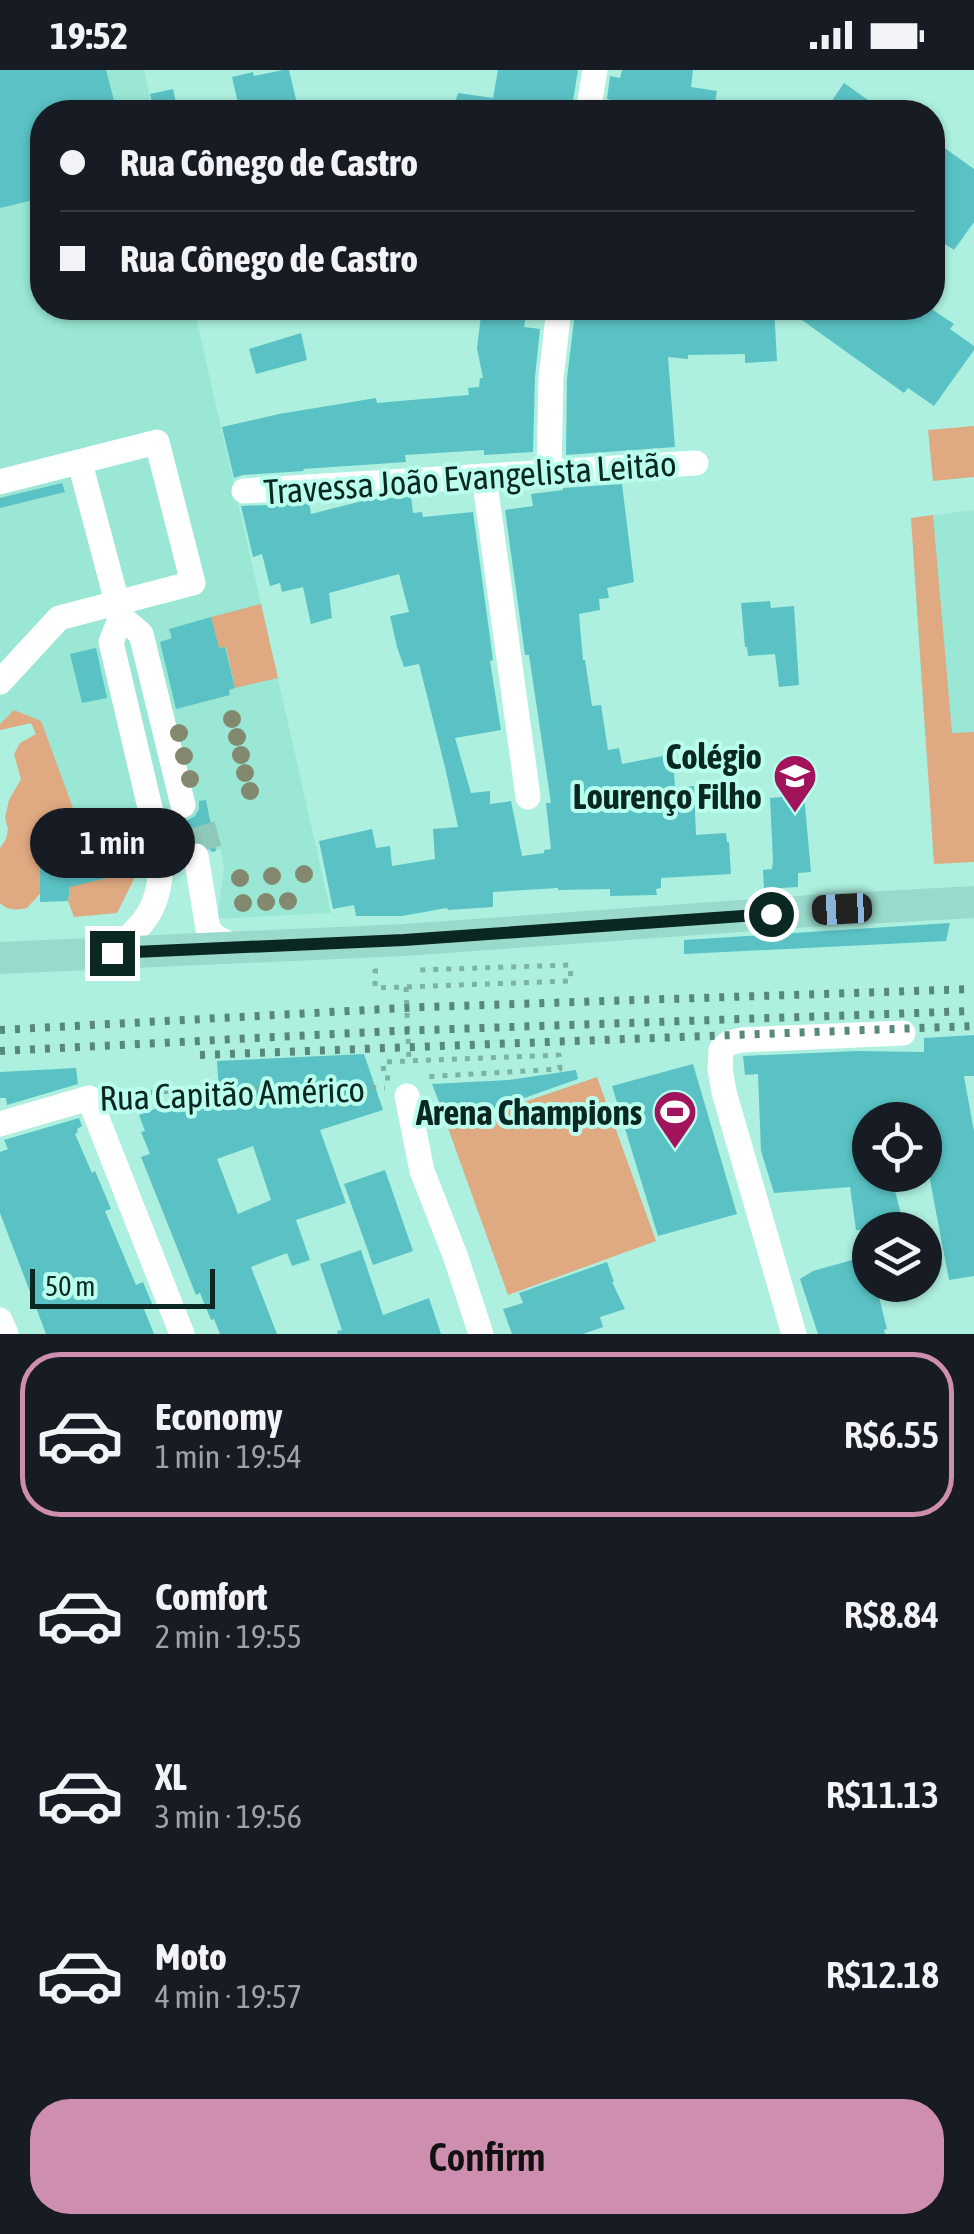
<!DOCTYPE html>
<meta charset="utf-8">
<style>
:root{--surface:#171b24;--page:#242831;--text:#f1f3f6;--muted:#9ea1a6;--line:#363941;--accent:#cd8eb0}
body{margin:0;font-family:"Asap Condensed",sans-serif;background:var(--page);color:var(--text);height:100vh;display:flex;flex-direction:column;font-size:38px;white-space:nowrap}
*{box-sizing:border-box;margin:0}
p{font-size:32px;color:var(--muted)}
.icon{flex:none;width:55px;height:55px;fill:none;stroke:currentColor;stroke-width:2;stroke-linecap:round;stroke-linejoin:round}
.map{position:relative;height:1264px;overflow:hidden}
.sheet{display:flex;flex-direction:column;background:var(--surface);flex:1}
.sheet>*{flex:none}
.banner{position:absolute;left:30px;top:30px;width:915px;height:220px;border-radius:40px;box-shadow:0 2px 8px #0004;display:grid;align-content:center;height:220px;padding:0 30px;background:var(--surface)}
.buttons{position:absolute;left:852px;top:1032px;display:grid;gap:20px}
.buttons a{display:grid;place-items:center;width:90px;height:90px;border-radius:50%;background:var(--surface);box-shadow:0 2px 8px #0004;font-size:50px}
.scale{position:absolute;left:30px;bottom:25px;width:185px;box-sizing:border-box;padding-left:10px;border:5px solid #0b2722;border-top:0;font-size:28px;line-height:35px;white-space:nowrap;color:#0b2722;-webkit-text-stroke:8px #bafeed;paint-order:stroke}
.end{position:absolute;width:45px;height:45px;margin:-22px;border:12px solid #0b2722;background:#fff;box-shadow:0 0 0 5px #fff}
.from{border-radius:50%}
.bubble{position:absolute;height:70px;border-radius:35px;background:var(--surface);box-shadow:0 2px 8px #0004;font-size:32px;font-weight:600;line-height:70px;text-align:center}
.car{position:absolute;width:30px;height:60px;margin:-30px -15px;border-radius:12px;box-shadow:0 0 8px 2px #0007;background:linear-gradient(#222 24%,#8ab4d8 0 40%,#222 0 76%,#8ab4d8 0 86%,#222 0)}
.banner b{display:flex;align-items:center;gap:35px;height:95px;font-size:38px}
.banner b+b{border-top:2px solid var(--line)}
.banner i{width:25px;height:25px;background:var(--text)}
ul{padding:18px 0 0;list-style:none}
li{display:flex;align-items:center;gap:30px;height:165px;margin:0 20px 15px;padding:0 10px;border:5px solid transparent;border-radius:40px}
li div{flex:1}
li b{display:block;font-size:38px}
li em{font-style:normal;font-weight:600}
li.on{border-color:var(--accent)}
li>.icon{width:90px;height:90px;stroke-width:1.5}
.primary-button{display:flex;gap:20px;margin-top:auto;padding:20px 30px}
.primary-button a{flex:1;height:115px;border-radius:40px;background:var(--accent);color:#111;font-size:40px;font-weight:600;line-height:115px;text-align:center}
.status{display:flex;justify-content:space-between;align-items:center;height:70px;padding:0 50px;background:var(--surface);direction:ltr}
.status svg{height:28px;fill:currentColor}
.map>svg:first-child{display:block}
</style>
<div class="status"><b>19:52</b><svg viewBox="0 0 49 12"><path d="M0 12V9h3v3zM5 12V6h3v6zM10 12V3h3v9zM15 12V0h3v12zM26 1h20v11H26zM47 4h2v5h-2z"/></svg></div>
<div class="map">
<svg width="974" height="1264" viewBox="0 0 974 1264">
<rect width="100%" height="100%" fill="#adf0e0"/>
<!-- built -->
<g fill="#99e7d4">
<path d="M0,0H144L153,42H42V238H194L331,843L217,849L224,799L221,779L89,812L32,653L0,660Z"/>
<path d="M974,440V662L925,666L911,448Z"/>
</g>
<!-- green -->
<g fill="#dfa981">
<path d="M974,356V407L933,411L928,360Z"/>
<path d="M933,445L952,663L974,662V792L934,794L911,448Z"/>
<path d="M261,534L278,608L235,618L226,577L218,578L211,547Z"/>
<path d="M14,640L41,651L84,768L82,769L89,812L138,801L117,843L74,847L68,831L75,785L27,838C17,840 8,841 0,833V778L6,769L8,759L5,748L9,730L21,709L14,684L20,673L36,664L31,653L0,660V654Z"/>
<path d="M597,1007L656,1171L508,1225L448,1058Z"/>
</g>
<!-- building -->
<g fill="#5ac2c4" fill-rule="evenodd">
<path d="M0,0H106L117,42H42V128L0,138Z"/>
<path d="M283,0H289L299,42H240L232,7L253,2L254,6Z"/>
<path d="M498,0H578L572,37L566,35L564,42H452L458,23L493,28Z"/>
<path d="M622,0H693L691,17L717,21L713,42H611L612,30L607,29L610,6L620,8Z"/>
<path d="M844,13L885,42H840L829,35Z"/>
<path d="M173,19L178,42H154L150,24Z"/>
<path d="M932,69L974,99V152L954,180L932,165Z"/>
<path d="M482,238H527L524,257L540,259L535,307L533,382L484,385V380L405,385L406,392L303,399L304,401L243,405L234,408L222,357L279,344L376,328L377,333L469,325L468,318L479,317L480,308H483L477,278Z"/>
<path d="M581,238H774L777,291L745,293V284L688,285V289L668,287L675,377L566,385L567,309L574,250H579Z"/>
<path d="M785,238H840L856,249L864,238H930L954,254L950,259L974,276V280L934,336L908,318L904,323Z"/>
<path d="M301,263L307,290L256,304L249,279Z"/>
<path d="M62,413L65,422L0,438V428Z"/>
<path d="M622,414L634,512L607,518L609,528L599,529L600,540L579,544L583,590H585L592,636L601,635L608,680L619,678L622,694L673,684L675,718L694,716L696,765L726,763L727,772H729L731,804L661,808V818L656,819L657,825L610,826V819L558,820V818L493,822V837L448,840L447,838L402,846H356L354,835L333,839L319,771L372,759L376,778L390,776L392,796L435,789L433,759L458,757L445,697L419,594L404,597L397,577L390,546L409,542L399,504L329,523L332,548L311,554L303,517L282,522L280,513L270,516L262,484L253,487L241,436L309,433L311,444L370,429L411,427L413,443L422,442L423,447L473,442L493,590L490,591L501,660L455,668L471,723L490,721V734L511,731L522,786L544,783V780L551,779L546,733H551L529,585H525L505,440L533,436L531,424L563,420V418Z"/>
<path d="M770,531L771,538L794,536L799,615L779,617L775,584L748,586L747,577H745L741,533Z"/>
<path d="M211,547L219,578L225,577L235,618L229,620L230,625L176,639L160,572L172,568L169,559Z"/>
<path d="M96,578L107,628L82,633L70,584Z"/>
<path d="M804,725L811,802L798,803V817L764,819L763,800L772,799L773,790L770,728Z"/>
<path d="M206,730L216,781L212,782L203,771L192,770L185,774L181,781L180,790L176,791L169,781L155,780L147,787L144,799L70,817L68,831L40,832V783L84,784L82,769L123,760L121,749L135,746L140,754L154,758L163,753L167,738L172,747L186,751L195,746L199,739V731Z"/>
<path d="M950,853L946,871L684,884V870Z"/>
<path d="M974,965V1006H964L974,1062V1206L949,1210L925,1084V1050H870V1105H891L905,1160H856L850,1117L774,1123L761,1081L758,1004L745,1005L743,986L857,981L924,982V968Z"/>
<path d="M364,984L383,1040L320,1060L346,1133L296,1150L310,1190L292,1196L287,1183L251,1197L277,1264H220L214,1249L211,1250L200,1223L196,1225L141,1087L150,1084L141,1062L145,1061L139,1045L170,1033V1026L219,1022L217,991ZM253,1076L271,1130L238,1144L217,1089Z"/>
<path d="M693,994L737,1144L658,1166L612,1016Z"/>
<path d="M76,998L78,1014L7,1035L6,1028H0V1002Z"/>
<path d="M576,1000L578,1009L448,1055L432,1014L509,1010Z"/>
<path d="M79,1048L82,1056L77,1059L78,1062L75,1064L92,1103L95,1101L111,1139L105,1141L136,1215L143,1212L153,1236L144,1239L154,1264H46L0,1143V1082L8,1079L4,1070Z"/>
<path d="M385,1100L413,1181L373,1195L344,1114Z"/>
<path d="M361,1180L383,1245L429,1228L441,1264H338L337,1261L342,1260L320,1194Z"/>
<path d="M870,1185V1215H876L887,1259L884,1260L885,1264H818L800,1209L813,1201Z"/>
<path d="M607,1192L614,1212H612L625,1239L600,1247L603,1257L583,1264H512L503,1239L523,1233L519,1223Z"/>
</g>
<g fill="none" stroke-linecap="round" stroke-linejoin="round">
<!-- minor-tunnel -->
<path stroke="#8dc8ba" stroke-width="25" stroke-dasharray="25 12" stroke-linecap="butt" d="M158,780L220,763"/>
<!-- path -->
<g stroke="#7cb3a6" stroke-width="5" stroke-dasharray="5 8" stroke-linecap="butt">
<path d="M378,901H375V918L571,911L570,895L418,900"/>
<path d="M406,917L409,991"/>
<path d="M390,1008H384L383,992L559,985L560,999L423,1007"/>
<path d="M112,1025L220,1018L238,1021L303,1015L385,1018"/>
</g>
<!-- minor -->
<g stroke="#fff" stroke-width="25">
<path d="M588,42L595,0"/>
<path d="M80,393L121,547L141,564L183,735"/>
<path d="M549,402L551,308L559,238"/>
<path d="M484,406L528,727"/>
<path d="M0,412L157,372L193,513L59,548L0,612"/>
<path d="M244,421L696,393"/>
<path d="M121,547L111,572L151,742"/>
<path d="M196,786L208,859L215,867L235,877"/>
<path d="M112,883C144,853 159,841 161,795"/>
<path d="M407,1026L422,1101L455,1185L481,1264"/>
<path d="M0,1054L89,1028L182,1264"/>
<path d="M0,1250L6,1264"/>
<path d="M794,1264L724,1022L720,999L721,980L729,973L742,970L903,963"/>
</g>
<!-- major -->
<path stroke="#9adacd" stroke-width="32" d="M0,888L404,870L810,841L974,832"/>
<!-- rail -->
<g stroke="#58877c" stroke-width="8" stroke-dasharray="5 10" stroke-linecap="butt">
<path d="M0,960L423,937L974,919"/>
<path d="M0,981L395,961L974,941"/>
<path d="M200,985L974,956"/>
</g>
</g>
<!-- trees -->
<g fill="#82896e">
<circle cx="232" cy="649" r="9"/>
<circle cx="179" cy="663" r="9"/>
<circle cx="237" cy="667" r="9"/>
<circle cx="241" cy="685" r="9"/>
<circle cx="184" cy="686" r="9"/>
<circle cx="245" cy="703" r="9"/>
<circle cx="190" cy="709" r="9"/>
<circle cx="250" cy="721" r="9"/>
<circle cx="304" cy="804" r="9"/>
<circle cx="272" cy="806" r="9"/>
<circle cx="240" cy="808" r="9"/>
<circle cx="288" cy="831" r="9"/>
<circle cx="266" cy="832" r="9"/>
<circle cx="243" cy="833" r="9"/>
</g>
<g fill="none" stroke-linecap="round" stroke-linejoin="round">
<!-- route -->
<path stroke="#0b2722" stroke-width="12" d="M112,883L404,870L771,844"/>
</g>
<!-- icons -->
<defs>
<symbol id="school-pin" viewBox="-11 -11 22 30"><path d="M0 17L-7.5 6A9.5 9.5 0 1 1 7.5 6Z" fill="#a1135b" stroke="#bafeed"/><path d="M0-5L7-2L0 1L-7-2ZM-4 1L0 2.5L4 1V4Q0 6-4 4Z" fill="#fff"/></symbol>
<symbol id="stadium-pin" viewBox="-11 -11 22 30"><path d="M0 17L-7.5 6A9.5 9.5 0 1 1 7.5 6Z" fill="#a1135b" stroke="#bafeed"/><path d="M0-5a6.5 5 0 1 0 0 10a6.5 5 0 1 0 0-10ZM-3.5-1.8h7v3.6h-7Z" fill="#fff"/></symbol>
</defs>
<g fill-rule="evenodd">
<use href="#school-pin" x="770" y="681" width="50" height="68"/>
<use href="#stadium-pin" x="650" y="1017" width="50" height="68"/>
</g>
<g text-anchor="middle" dominant-baseline="central" stroke-width="8" stroke-linejoin="round" paint-order="stroke">
<!-- street labels -->
<g font-size="35" fill="#0b2722" stroke="#bafeed">
<text transform="translate(470 407) rotate(-4)">Travessa João Evangelista Leitão</text>
<text transform="translate(232 1023) rotate(-2)">Rua Capitão Américo</text>
</g>
<!-- poi labels -->
<g font-size="35" font-weight="bold" fill="#0b2722" stroke="#bafeed" text-anchor="end">
<text x="762" y="686">Colégio<tspan x="762" dy="40">Lourenço Filho</tspan></text>
<text x="642" y="1042">Arena Champions</text>
</g>
</g>
</svg>
<div class="buttons">
<a><svg class="icon" aria-label="locate" viewBox="0 0 24 24"><circle cx="12" cy="12" r="6"/><path d="M12 2v4M12 18v4M2 12h4M18 12h4"/></svg></a>
<a><svg class="icon" aria-label="layers" viewBox="0 0 24 24"><path d="M12 4l9 5-9 5-9-5zM3 14l9 5 9-5"/></svg></a>
</div>
<div class="scale">50 m</div>
<i class="end from" style="left:771px;top:844px"></i>
<i class="end" style="left:112px;top:883px"></i>
<div class="bubble" style="left:30px;top:738px;width:165px">1 min</div>
<i class="car" style="left:842px;top:839px;rotate:267deg"></i>
<div class="banner">
<b><i class="from"></i>Rua Cônego de Castro</b>
<b><i></i>Rua Cônego de Castro</b>
</div>
</div>
<section class="sheet">
<ul>
<li class="on"><svg class="icon" aria-label="car" viewBox="0 0 24 24"><path d="M5 17H2v-5l4-1 3-4h7l3 4 3 1v5h-3M9 17h6M6 11h13"/><circle cx="7" cy="17" r="2"/><circle cx="17" cy="17" r="2"/></svg><div><b>Economy</b><p>1 min · 19:54</p></div><em>R$6.55</em></li>
<li><svg class="icon" aria-label="car" viewBox="0 0 24 24"><path d="M5 17H2v-5l4-1 3-4h7l3 4 3 1v5h-3M9 17h6M6 11h13"/><circle cx="7" cy="17" r="2"/><circle cx="17" cy="17" r="2"/></svg><div><b>Comfort</b><p>2 min · 19:55</p></div><em>R$8.84</em></li>
<li><svg class="icon" aria-label="car" viewBox="0 0 24 24"><path d="M5 17H2v-5l4-1 3-4h7l3 4 3 1v5h-3M9 17h6M6 11h13"/><circle cx="7" cy="17" r="2"/><circle cx="17" cy="17" r="2"/></svg><div><b>XL</b><p>3 min · 19:56</p></div><em>R$11.13</em></li>
<li><svg class="icon" aria-label="car" viewBox="0 0 24 24"><path d="M5 17H2v-5l4-1 3-4h7l3 4 3 1v5h-3M9 17h6M6 11h13"/><circle cx="7" cy="17" r="2"/><circle cx="17" cy="17" r="2"/></svg><div><b>Moto</b><p>4 min · 19:57</p></div><em>R$12.18</em></li>
</ul>
<div class="primary-button"><a>Confirm</a></div>
</section>
